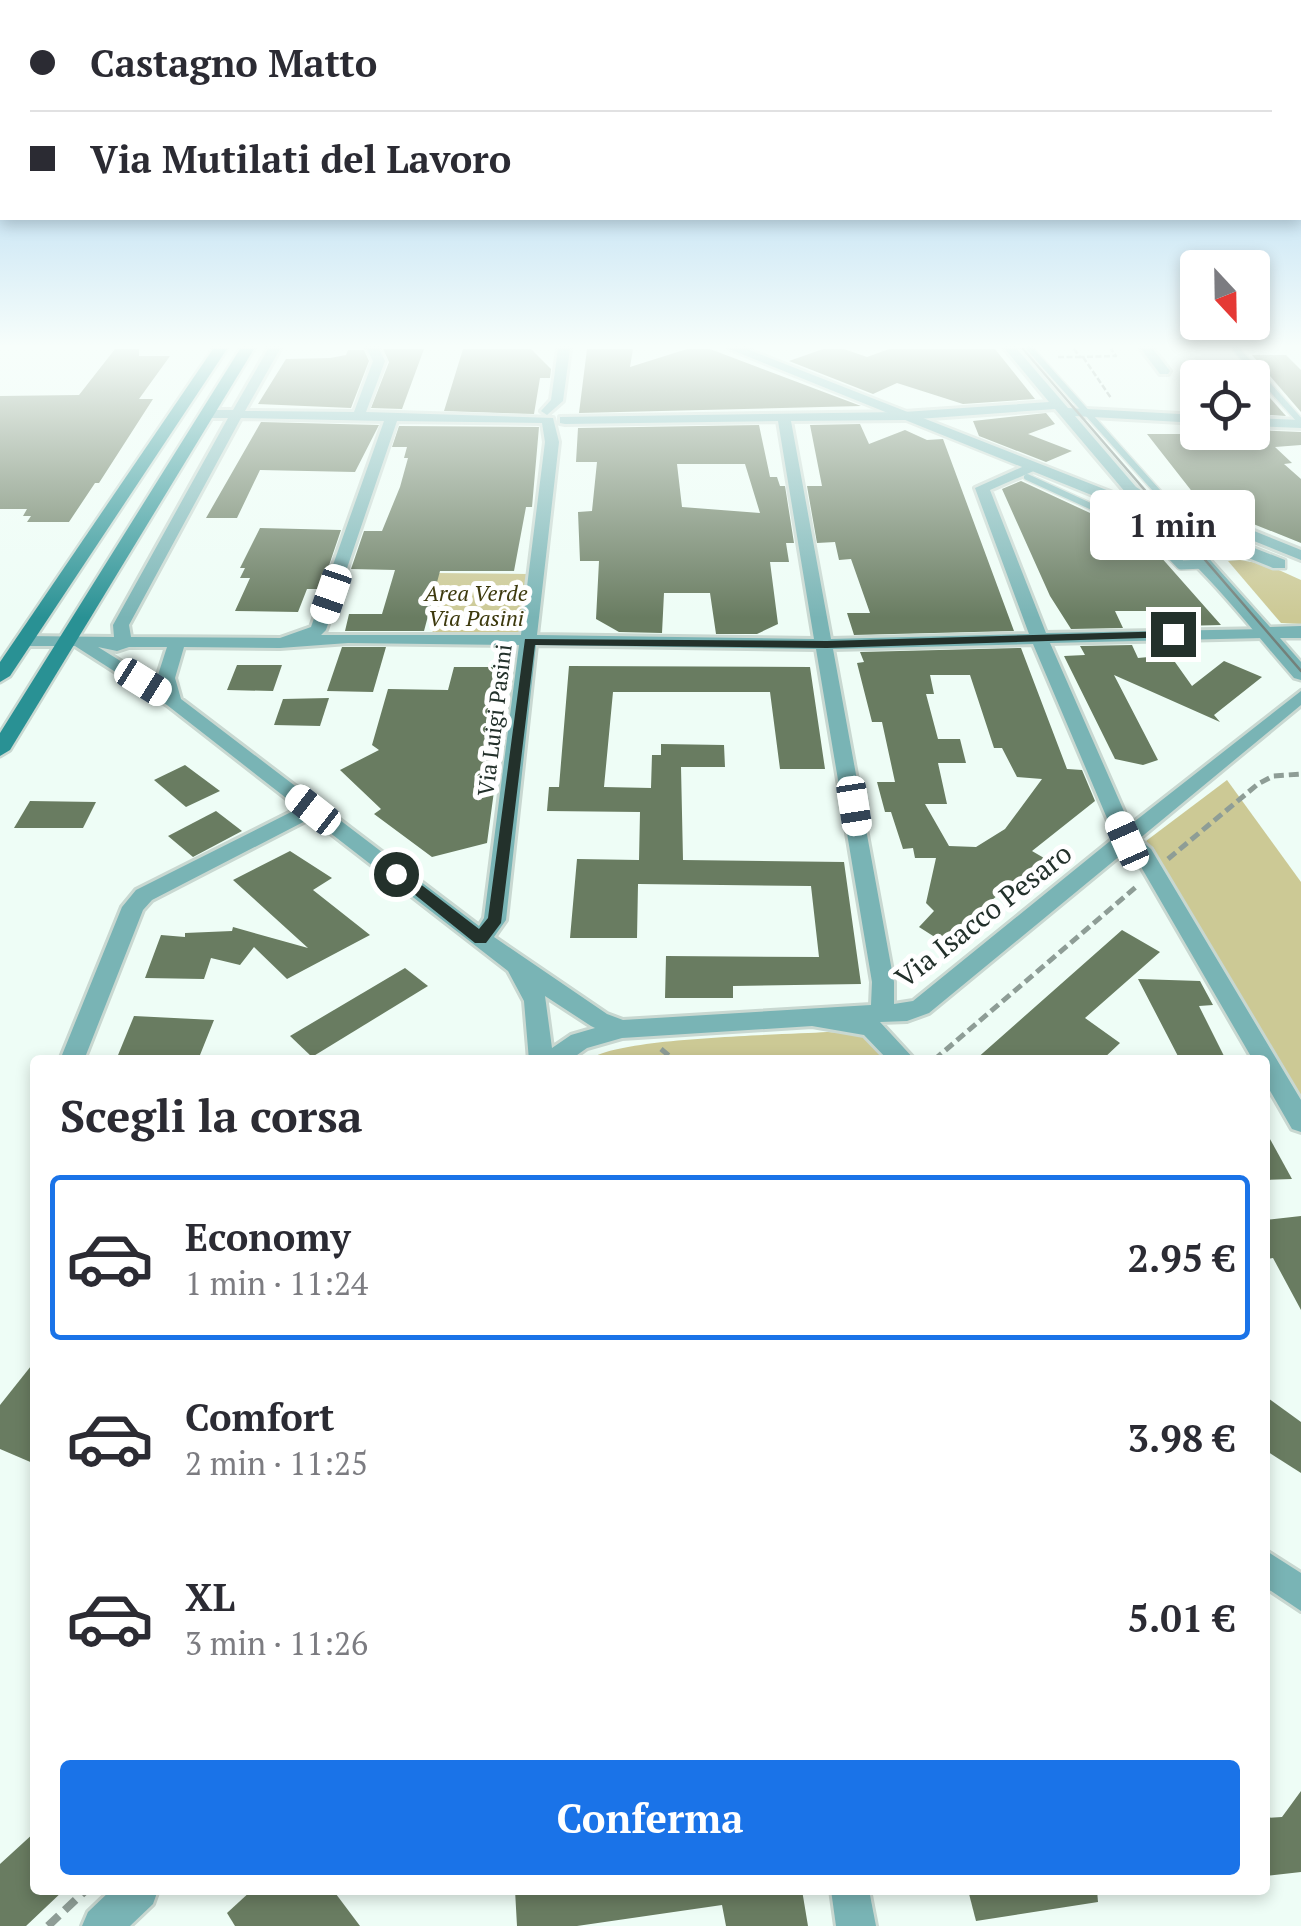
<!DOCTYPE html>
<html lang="it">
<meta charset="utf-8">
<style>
:root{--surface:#fff;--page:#f2f2f3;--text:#2b2b33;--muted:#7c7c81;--line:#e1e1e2;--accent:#1a73e8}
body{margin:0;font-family:"PT Serif",serif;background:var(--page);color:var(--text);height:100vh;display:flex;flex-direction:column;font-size:38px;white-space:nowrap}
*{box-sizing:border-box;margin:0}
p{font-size:32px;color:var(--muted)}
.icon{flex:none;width:55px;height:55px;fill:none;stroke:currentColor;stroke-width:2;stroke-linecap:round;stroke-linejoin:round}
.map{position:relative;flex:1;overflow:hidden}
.sheet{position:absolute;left:30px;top:1055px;width:1240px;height:840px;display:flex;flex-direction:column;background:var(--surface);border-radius:10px;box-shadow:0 5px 15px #0003}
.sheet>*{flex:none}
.banner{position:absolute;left:0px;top:0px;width:1302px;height:220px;box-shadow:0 5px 15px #0003;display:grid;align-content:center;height:220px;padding:0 30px;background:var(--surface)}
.needle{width:65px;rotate:158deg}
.tools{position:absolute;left:1180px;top:250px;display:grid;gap:20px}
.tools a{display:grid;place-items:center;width:90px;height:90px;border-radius:10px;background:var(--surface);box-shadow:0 5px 15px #0003;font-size:50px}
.end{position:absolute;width:45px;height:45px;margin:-22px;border:12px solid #23312b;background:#fff;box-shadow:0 0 0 5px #fff}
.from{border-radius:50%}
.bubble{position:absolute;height:70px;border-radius:10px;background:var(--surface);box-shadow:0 5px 15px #0003;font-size:32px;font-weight:700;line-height:70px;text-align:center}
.car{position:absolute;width:30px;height:60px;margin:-30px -15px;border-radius:12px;box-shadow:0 0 8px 2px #0007;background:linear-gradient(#fff 24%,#345 0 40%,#fff 0 76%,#345 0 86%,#fff 0)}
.banner b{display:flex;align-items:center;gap:35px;height:95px;font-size:38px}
.banner b+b{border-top:2px solid var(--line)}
.banner i{width:25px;height:25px;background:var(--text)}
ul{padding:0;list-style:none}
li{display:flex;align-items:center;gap:30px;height:165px;margin:0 20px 15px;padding:0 10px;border:5px solid transparent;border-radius:10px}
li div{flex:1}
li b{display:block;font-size:38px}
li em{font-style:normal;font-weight:700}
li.on{border-color:var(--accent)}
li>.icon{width:90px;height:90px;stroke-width:1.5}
h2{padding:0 30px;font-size:45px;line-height:120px}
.action{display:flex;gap:20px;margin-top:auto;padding:20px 30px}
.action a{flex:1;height:115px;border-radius:10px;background:var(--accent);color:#fff;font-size:40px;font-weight:700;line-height:115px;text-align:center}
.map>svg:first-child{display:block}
</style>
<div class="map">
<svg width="1301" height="1926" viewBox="0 0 1301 1926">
<rect width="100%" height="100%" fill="#eefdf6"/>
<!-- green -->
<g fill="#ccc995">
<path d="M1240,560L1268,565L1301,580V624L1281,623L1228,561Z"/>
<path d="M435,573L528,574L519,636L432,635L438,601L424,600Z"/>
<path d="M1227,780L1301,882V1096L1146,841Z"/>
<path d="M827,1032C854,1033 877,1035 891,1060H589C615,1037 784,1035 827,1032Z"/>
</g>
<!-- building -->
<g fill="#697c61" fill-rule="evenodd">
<path d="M115,349H139V356H170L139,399H153L99,483H95L69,522H27L31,516H23L27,509H0V396L79,395Z"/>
<path d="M383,349H424L402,409L371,408L389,362Z"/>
<path d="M463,349H531L551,369L550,378H540L534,414L444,411Z"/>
<path d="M587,349H633L630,367L687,349H710L861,406L579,413Z"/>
<path d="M823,349H844L867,357L889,349H995L1035,399L963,404L897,383L873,394L789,361Z"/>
<path d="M348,350H364L369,361L351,408L258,404L286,359L330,358L346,355Z"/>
<path d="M1252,355H1286L1301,370V412Z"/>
<path d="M1252,378L1286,416L1252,414Z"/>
<path d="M1046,413L1055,424L1028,434L1072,451L1046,462L979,436L973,421Z"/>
<path d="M261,422L379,425L355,472L260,470L237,518H206Z"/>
<path d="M860,424L869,444L905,430L927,440L943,439L1014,631L854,635L847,613H870L851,559L839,560L835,542L817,543L807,486H822L810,425Z"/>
<path d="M759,425L770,477H777L780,486H785L794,543H786L789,562H770L778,624L757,634H716L710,593H664L662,633L619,632L596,619L599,561H580L578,512L592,511L597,462H576L578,428ZM677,464H745L760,513L682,507Z"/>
<path d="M399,426L539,427L532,507H526L514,571H440L424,631H345L349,614H382L395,570L351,569L364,531H382L400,487L408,458H404L407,447H392Z"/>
<path d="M1252,430L1301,432V445L1275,447L1292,463L1284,464L1301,479V543L1201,503L1147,434H1226Z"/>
<path d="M1021,481L1144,538L1221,625L1181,626L1170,611H1115L1123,628L1071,629L1050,596L1002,489Z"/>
<path d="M260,528L341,530L321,589H307L298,612L235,611L250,578H240L245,568H240Z"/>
<path d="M1132,645L1138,658L1170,655L1192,686L1224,661L1262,677L1214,715L1220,722L1114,675L1158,760L1143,765L1115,759L1064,656L1085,655L1080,646Z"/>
<path d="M342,647H386L373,692L327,691Z"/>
<path d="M1021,648L1067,769L1082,770L1095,801L1032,851L1044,858L941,941L919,927L934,911L926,903L936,858H915L913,848L903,849L891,812H885L877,782H895L882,722H872L857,663L864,662L860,652ZM930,675H970L994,748H1002L1017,777L1042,779L1005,829L976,847L949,846L925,804H947L938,763H966L960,739H938L926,694H934Z"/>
<path d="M237,665H282L273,691L227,690Z"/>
<path d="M569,666L810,667L825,769H780L770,692H613L604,787L651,788L652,755H661V744L724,745L725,767H681L683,860L844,862L861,984L733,986V998H665L666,956L819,957L811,886L638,884L637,938H570L577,859L639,860L640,812L547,811L549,787H559Z"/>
<path d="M454,667H497L483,754H499L487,843L432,857L374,814L381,809L340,770L379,750L372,745L388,689L448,690Z"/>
<path d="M329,698L320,726L274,725L283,699Z"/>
<path d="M185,765L220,791L186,807L154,780Z"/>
<path d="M30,801L96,802L83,828H14Z"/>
<path d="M216,811L242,831L193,857L168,836Z"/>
<path d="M290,851L332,878L313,890L370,935L287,979L254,947L240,965L211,958L204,979L145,978L161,935L185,937V933L232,931L233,927L308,948L233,880Z"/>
<path d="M1122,930L1160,952L1085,1018L1120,1043L1102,1060H975Z"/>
<path d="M405,968L428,986L312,1057L290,1036Z"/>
<path d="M1138,979L1200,981L1213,1005L1199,1006L1226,1060H1180Z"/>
<path d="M134,1016L214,1020L198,1060H116Z"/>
<path d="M1265,1130L1292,1179L1265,1180Z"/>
<path d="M1301,1216V1310L1273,1258L1265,1259V1220Z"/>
<path d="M35,1361V1464L0,1449V1405Z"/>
<path d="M1265,1396L1301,1422V1473L1265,1450Z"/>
<path d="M1301,1791V1872L1265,1876V1818L1282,1817Z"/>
<path d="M35,1832V1890H64L26,1926H0V1864Z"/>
<path d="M252,1890H333L360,1926H235L227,1913Z"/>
<path d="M515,1890H802L808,1926H726L722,1905L577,1926H517Z"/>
<path d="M968,1890H1097L1098,1902L976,1921Z"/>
</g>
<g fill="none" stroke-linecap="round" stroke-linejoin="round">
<defs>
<g id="service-far1">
<path d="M1030,349L1182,519"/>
<path d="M1236,349L1301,422"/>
<path d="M1027,477L1151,534"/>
</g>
<path id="service" d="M1149,532L1181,565L1204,564"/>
<g id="minor">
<path d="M268,349H280L245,411L354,412L373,361L367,349H379L385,361L366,412L553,418L559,442L537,635L814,639L778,421L565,424L560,423V417L904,412L1049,402L1005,349H1017L1068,408L1198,415V423L1075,416L1136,487L1193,523V529L1188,530L1126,493L1055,409L904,420L791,421L831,639L1029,634L975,488L1031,463L1036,464V470L990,490L1046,633L1268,629L1270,633L1262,638L1050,643L1130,825L1301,691V705L1139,839L1151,849L1301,1100V1132L1292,1129L1265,1082V1060H1253L1133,853L1127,850L929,1013L907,1021L880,1022L915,1060H888L864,1035L812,1026L622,1038L587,1048L570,1060H529L524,1001L508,971L311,818L152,900L143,910L84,1060H60L122,907L136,890L299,808L167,705L75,646H23L15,641L23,636L114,637L113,625L228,418H207L201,414L207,410H233ZM241,418L384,421L311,627L280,638L131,637L129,625ZM397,421L542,423L545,442L521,635H321L326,630ZM348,643L519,645L484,918L479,926L181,699L175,678L184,647L280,648ZM1033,644L1115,837L913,1001L894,1004V982L833,649ZM536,645L816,649L872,982L871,1005L623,1020L607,1014L494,937L506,920ZM98,647L117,651L129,647H167L157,678L159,685ZM545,996L591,1026L595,1028L571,1035L552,1048Z"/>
<path d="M558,349H570L563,401L547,415L541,411L551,400Z"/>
<path d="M1141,349H1153L1170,371L1168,374H1160Z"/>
<path d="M1252,418L1301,420V428L1252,426Z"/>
<path d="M1207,516H1217L1301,550V560L1207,522Z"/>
<path d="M1265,1550L1301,1573V1611L1265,1587Z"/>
<path d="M111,1890H158L153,1904L130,1926H82L88,1912Z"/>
<path d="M831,1890H869L876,1926H836Z"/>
</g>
<path id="tertiary" d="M729,349H747L1285,560V568H1273L1177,529L1196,544L1270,627L1301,626V638H1280L1301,662V680L1294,678C1250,628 1209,572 1155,529L1156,521Z"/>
<g id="secondary">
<path d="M213,349H227L10,676L0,682V662Z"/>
<path d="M240,349H254L10,750L0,756V733Z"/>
</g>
</defs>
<!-- service-far1 casing -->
<use href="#service-far1" stroke="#c9d8d1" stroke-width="9"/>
<!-- service casing -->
<use href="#service" stroke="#c9d8d1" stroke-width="12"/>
<!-- minor casing -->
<use href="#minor" stroke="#c9d8d1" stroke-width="6"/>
<!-- tertiary casing -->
<use href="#tertiary" stroke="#c9d8d1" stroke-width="5"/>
<!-- secondary casing -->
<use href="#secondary" stroke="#c9d8d1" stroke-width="5"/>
<!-- path-far2 -->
<g stroke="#8e9d96" stroke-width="2.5" stroke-dasharray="6 2.5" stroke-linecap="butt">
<path d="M1074,349L1080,357L1116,356L1111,349"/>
<path d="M1058,357H1080"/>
<path d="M1083,357L1111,398"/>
<path d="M1183,393L1198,401"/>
</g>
<!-- path-far1 -->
<g stroke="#8e9d96" stroke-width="5" stroke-dasharray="10 5" stroke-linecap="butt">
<path d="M1168,859L1258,784L1273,776L1301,774"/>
<path d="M661,1049L674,1060"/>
<path d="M934,1060L1137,886"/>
</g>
<!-- path -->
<path stroke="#8e9d96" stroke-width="8" stroke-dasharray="15 8" stroke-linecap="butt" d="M48,1926L86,1890"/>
<!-- service-far1 -->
<use href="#service-far1" stroke="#79b4b5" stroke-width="6"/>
<!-- service -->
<use href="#service" stroke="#79b4b5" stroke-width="9"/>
<!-- minor -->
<use href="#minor" fill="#79b4b5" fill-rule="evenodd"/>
<!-- tertiary -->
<use href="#tertiary" fill="#79b4b5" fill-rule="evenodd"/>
<!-- secondary -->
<use href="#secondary" fill="#299194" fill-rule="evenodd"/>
<!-- tram -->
<path stroke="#73817b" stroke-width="2.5" d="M1023,349L1301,671"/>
</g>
<!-- sky -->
<linearGradient id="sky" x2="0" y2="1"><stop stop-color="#87c1eb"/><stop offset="0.56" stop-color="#f7fefb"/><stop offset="1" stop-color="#f7fefb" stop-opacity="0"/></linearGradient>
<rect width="1301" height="618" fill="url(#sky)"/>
<!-- route -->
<path fill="#23312b" d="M1173,631L1177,637L827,648L535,645L501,923L486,943H475L389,874L402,870L479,929L488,918L525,639L827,641Z"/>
<g text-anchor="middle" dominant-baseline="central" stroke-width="10" stroke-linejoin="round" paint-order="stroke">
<!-- far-park labels -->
<g font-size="22" font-style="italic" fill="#3d390d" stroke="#fff">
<text x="476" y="592">Area Verde<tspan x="476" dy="25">Via Pasini</tspan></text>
</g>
<!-- far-street labels -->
<g font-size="22" fill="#23312b" stroke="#fff">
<text transform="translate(494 720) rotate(-83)">Via Luigi Pasini</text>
</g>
<!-- street labels -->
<g font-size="28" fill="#23312b" stroke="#fff">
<text transform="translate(983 915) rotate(-38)">Via Isacco Pesaro</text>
</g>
</g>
</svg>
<div class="tools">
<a><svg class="needle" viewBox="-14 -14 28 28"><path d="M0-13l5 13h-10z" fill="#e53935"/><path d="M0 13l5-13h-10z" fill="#7c7c81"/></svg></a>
<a><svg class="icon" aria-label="locate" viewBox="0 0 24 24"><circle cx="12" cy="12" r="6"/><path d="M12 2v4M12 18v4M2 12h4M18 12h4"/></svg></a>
</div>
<i class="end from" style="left:396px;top:874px"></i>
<i class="end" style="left:1173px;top:634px"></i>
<div class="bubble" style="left:1090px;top:490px;width:165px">1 min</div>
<i class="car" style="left:331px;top:594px;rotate:199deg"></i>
<i class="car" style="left:143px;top:682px;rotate:122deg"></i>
<i class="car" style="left:854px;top:806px;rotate:171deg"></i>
<i class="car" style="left:313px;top:810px;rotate:308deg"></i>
<i class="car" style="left:1127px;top:841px;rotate:336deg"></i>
<div class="banner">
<b><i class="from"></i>Castagno Matto</b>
<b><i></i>Via Mutilati del Lavoro</b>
</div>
<section class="sheet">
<h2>Scegli la corsa</h2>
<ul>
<li class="on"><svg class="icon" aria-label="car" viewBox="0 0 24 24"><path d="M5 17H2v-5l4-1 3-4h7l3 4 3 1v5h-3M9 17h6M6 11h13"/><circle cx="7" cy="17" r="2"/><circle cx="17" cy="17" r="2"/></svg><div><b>Economy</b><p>1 min · 11:24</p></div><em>2.95 €</em></li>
<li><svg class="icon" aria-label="car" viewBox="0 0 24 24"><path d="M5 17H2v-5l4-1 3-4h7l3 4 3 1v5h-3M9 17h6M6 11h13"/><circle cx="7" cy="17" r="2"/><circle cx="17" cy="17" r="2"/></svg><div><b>Comfort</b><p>2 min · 11:25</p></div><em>3.98 €</em></li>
<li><svg class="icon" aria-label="car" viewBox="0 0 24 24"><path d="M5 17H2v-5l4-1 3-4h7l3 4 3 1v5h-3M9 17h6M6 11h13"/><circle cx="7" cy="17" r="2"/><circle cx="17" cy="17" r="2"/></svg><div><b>XL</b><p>3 min · 11:26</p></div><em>5.01 €</em></li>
</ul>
<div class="action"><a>Conferma</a></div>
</section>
</div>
